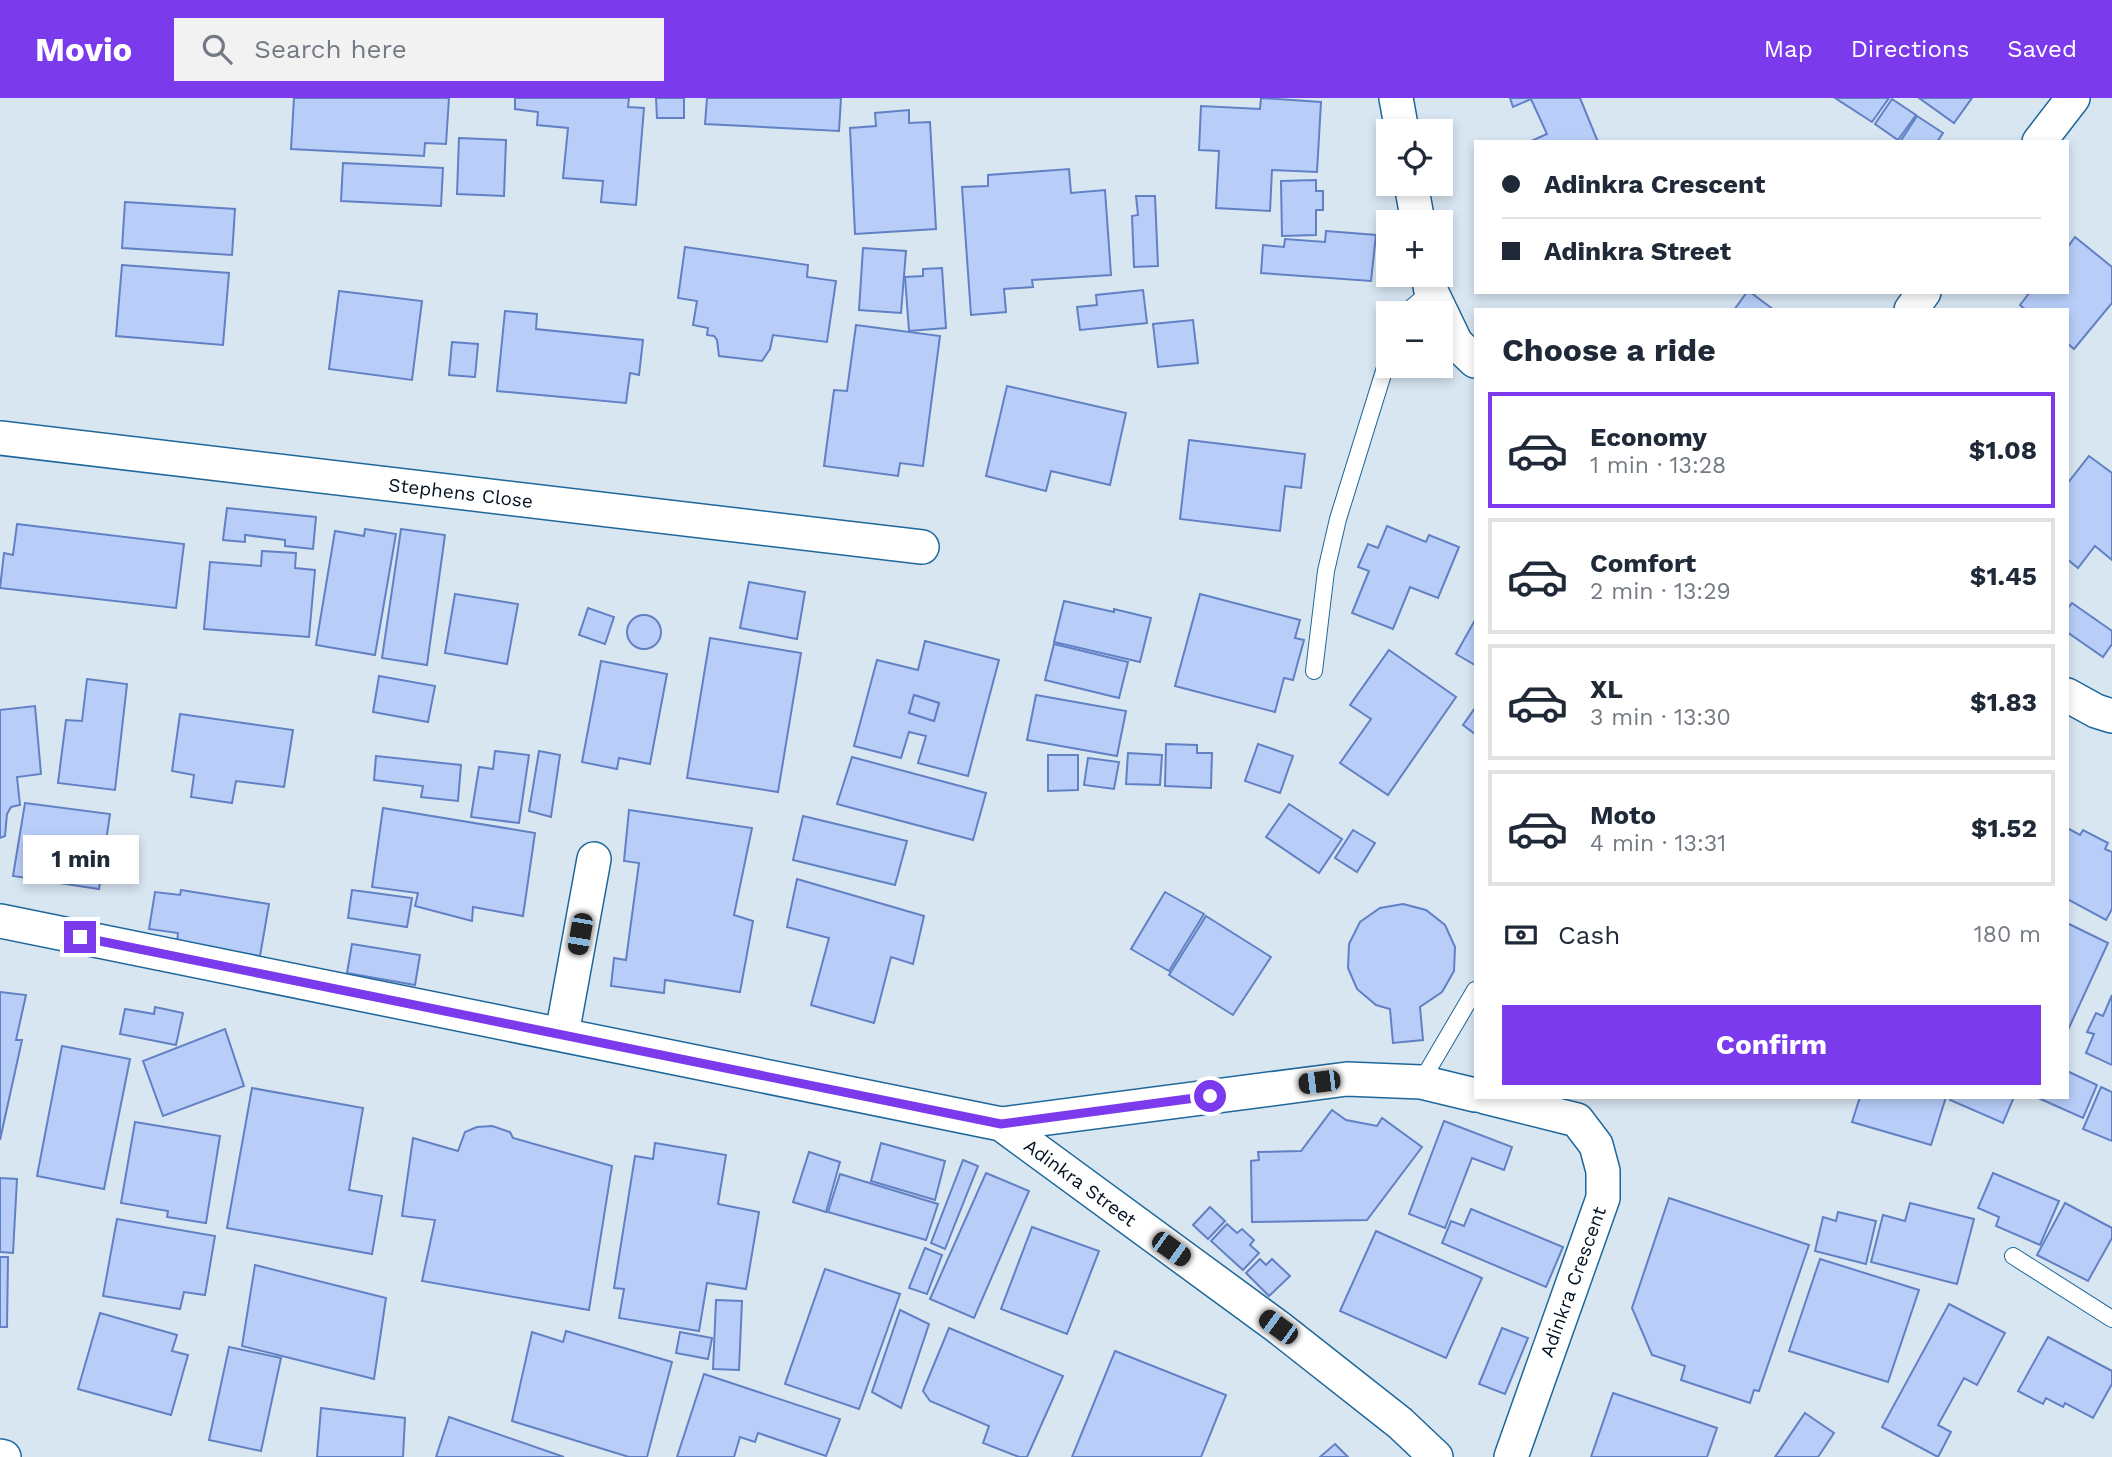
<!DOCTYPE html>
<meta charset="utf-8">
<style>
:root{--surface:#fff;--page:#f2f2f3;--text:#1f2937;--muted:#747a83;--line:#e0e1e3;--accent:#7c3aed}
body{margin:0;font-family:"Work Sans",sans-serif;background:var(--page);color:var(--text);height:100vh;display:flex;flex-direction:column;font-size:26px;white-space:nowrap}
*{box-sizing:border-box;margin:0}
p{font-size:23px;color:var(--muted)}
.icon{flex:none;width:38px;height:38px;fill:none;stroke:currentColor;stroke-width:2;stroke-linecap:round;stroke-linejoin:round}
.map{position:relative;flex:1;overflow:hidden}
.side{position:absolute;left:1474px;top:210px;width:595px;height:791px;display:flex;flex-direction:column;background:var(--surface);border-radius:0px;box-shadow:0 4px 10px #0003}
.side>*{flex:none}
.banner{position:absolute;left:1474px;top:42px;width:595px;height:154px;border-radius:0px;box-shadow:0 4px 10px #0003;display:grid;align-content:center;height:154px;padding:0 28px;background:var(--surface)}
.buttons{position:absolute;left:1376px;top:21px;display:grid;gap:14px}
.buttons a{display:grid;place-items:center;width:77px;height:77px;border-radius:0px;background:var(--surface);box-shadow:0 4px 10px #0003;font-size:35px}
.end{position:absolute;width:32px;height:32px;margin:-16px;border:9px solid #7c3aed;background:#fff;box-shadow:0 0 0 4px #fff}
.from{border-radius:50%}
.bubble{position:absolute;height:49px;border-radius:0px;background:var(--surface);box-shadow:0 4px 10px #0003;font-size:23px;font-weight:700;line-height:49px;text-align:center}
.car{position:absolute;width:21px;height:42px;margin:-21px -10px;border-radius:9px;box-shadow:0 0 5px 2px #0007;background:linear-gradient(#222 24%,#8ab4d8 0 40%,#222 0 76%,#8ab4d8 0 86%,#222 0)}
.banner b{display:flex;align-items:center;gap:24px;height:66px;font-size:26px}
.banner b+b{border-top:2px solid var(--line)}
.banner i{width:18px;height:18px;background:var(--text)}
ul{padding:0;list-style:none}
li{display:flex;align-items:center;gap:21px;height:116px;margin:0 14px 10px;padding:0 14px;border:4px solid var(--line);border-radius:0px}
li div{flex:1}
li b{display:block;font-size:26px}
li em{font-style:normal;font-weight:700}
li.on{border-color:var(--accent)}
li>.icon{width:63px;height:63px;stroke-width:1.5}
h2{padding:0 28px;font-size:32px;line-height:84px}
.pay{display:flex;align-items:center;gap:18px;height:77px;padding:0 28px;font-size:26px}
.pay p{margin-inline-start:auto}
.action{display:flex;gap:14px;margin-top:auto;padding:14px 28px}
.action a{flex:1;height:80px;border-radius:0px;background:var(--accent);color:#fff;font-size:28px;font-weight:700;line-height:80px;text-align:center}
header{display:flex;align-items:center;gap:42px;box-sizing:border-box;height:98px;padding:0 35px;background:var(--accent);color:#fff}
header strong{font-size:33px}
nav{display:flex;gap:38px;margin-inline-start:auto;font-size:24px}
.search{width:490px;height:63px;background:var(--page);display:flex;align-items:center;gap:18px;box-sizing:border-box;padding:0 24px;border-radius:0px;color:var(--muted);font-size:26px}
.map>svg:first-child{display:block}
</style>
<header>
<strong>Movio</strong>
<div class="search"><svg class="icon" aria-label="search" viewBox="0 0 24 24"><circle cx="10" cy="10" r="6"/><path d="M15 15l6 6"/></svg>Search here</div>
<nav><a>Map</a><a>Directions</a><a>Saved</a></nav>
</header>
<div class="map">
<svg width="2112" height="1359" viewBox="0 0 2112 1359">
<rect width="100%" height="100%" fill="#d8e6f2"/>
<!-- building -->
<g fill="#b8cef9" stroke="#6280c4" stroke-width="2" fill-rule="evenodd">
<path d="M294,0H449L446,46L425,45L424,58L291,51Z"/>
<path d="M515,0H629L628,9L644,10L636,107L601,104L603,83L563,80L568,30L537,27L538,14L515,11Z"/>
<path d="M656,0H684V20H657Z"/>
<path d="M707,0H841L839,33L705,26Z"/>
<path d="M1261,0L1321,4L1317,74L1272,72L1270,113L1216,110L1219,53L1199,52L1201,8L1260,11Z"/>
<path d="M1510,0H1580L1598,44H1529L1547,36L1531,1L1513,9Z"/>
<path d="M1835,0H1889L1872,24Z"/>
<path d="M1919,0H1972L1954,25Z"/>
<path d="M1892,1L1916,17L1898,42L1875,26Z"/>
<path d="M909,12V25L930,24L936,131L855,136L850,30L876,28L875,15Z"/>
<path d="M1917,18L1943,35L1937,44H1900Z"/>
<path d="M459,40L506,42L504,98L457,96Z"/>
<path d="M343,65L443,70L441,108L341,103Z"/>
<path d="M1069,71L1071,95L1105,92L1111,177L1032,182L1033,189L1004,191L1006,214L971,217L962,89L988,88V77Z"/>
<path d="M1316,82V93H1323V112H1316V137L1282,138L1281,83Z"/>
<path d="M1136,98H1155L1158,168L1134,169L1132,118L1138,117Z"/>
<path d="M125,104L235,111L232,157L122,150Z"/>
<path d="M1326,133L1376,137L1371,183L1261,175L1263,147L1284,149L1285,141L1325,144Z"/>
<path d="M2075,139L2112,169V205L2074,251L2067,245V212H2026L2020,207L2030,194H2067V150Z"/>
<path d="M685,149L808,167L807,179L836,183L827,244L773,237L770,251L762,263L719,258L717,242L714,238L707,237L708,230L693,227L697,203L678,200Z"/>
<path d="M863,150L906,153L901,215L859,212Z"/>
<path d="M122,167L229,175L223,247L116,238Z"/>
<path d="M942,170L946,230L909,233L905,179L923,178V171Z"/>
<path d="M1143,192L1147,225L1080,232L1077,209L1097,207L1096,197Z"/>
<path d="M339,193L422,203L412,282L329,271Z"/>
<path d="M1747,194H1750L1774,212H1734Z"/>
<path d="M505,213L537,216L536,231L643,242L639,277L630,275L626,305L497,293Z"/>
<path d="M1193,222L1198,265L1158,269L1153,226Z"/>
<path d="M856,227L940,238L923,368L900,365L898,378L824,368L834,292L847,293Z"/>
<path d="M452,244L478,246L475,279L449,277Z"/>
<path d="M1007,288L1126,315L1110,387L1051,373L1046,393L986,378Z"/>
<path d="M1189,342L1305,356L1301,390L1285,388L1280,433L1180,421Z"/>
<path d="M2089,358L2112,375V462L2095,448L2078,470L2067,461V386Z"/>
<path d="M227,410L316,419L313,451L285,448V442L245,437V444L223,442Z"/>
<path d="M17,426L184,446L176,510L0,490L4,455L13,457Z"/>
<path d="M1387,428L1426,444L1429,437L1459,449L1438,500L1410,489L1393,531L1352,515L1369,473L1358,469L1368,446L1378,450Z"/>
<path d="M365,431L396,436L375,557L316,547L335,433L364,438Z"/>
<path d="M401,431L445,437L427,567L382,560Z"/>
<path d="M262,453L296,455L295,470L315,472L309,539L204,531L210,464L261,468Z"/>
<path d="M749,484L805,494L797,541L740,530Z"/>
<path d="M455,496L518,506L507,566L445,555Z"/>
<path d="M1200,496L1300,522L1295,540L1304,542L1293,582L1284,580L1275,614L1175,588Z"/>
<path d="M1064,503L1114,514V511L1151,520L1140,564L1054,544Z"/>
<path d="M2072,505L2112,533V546L2103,559L2067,534V511Z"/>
<path d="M588,510L614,519L605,546L579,537Z"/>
<circle cx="644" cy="534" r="17"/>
<path d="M1475,522V567L1456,556Z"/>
<path d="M710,540L801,555L778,694L687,680Z"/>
<path d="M925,543L999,562L968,678L918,665L926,638L909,634L901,660L854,648L877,562L918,572ZM914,597L939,605L934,623L909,615Z"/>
<path d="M1054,546L1128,564L1119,600L1045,582Z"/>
<path d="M1389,552L1456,599L1388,697L1340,665L1371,621L1350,607Z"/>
<path d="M601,563L667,576L650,666L619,660L617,671L582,664Z"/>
<path d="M379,578L435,588L428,624L373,614Z"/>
<path d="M87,581L127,586L115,692L58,685L66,622L82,623Z"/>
<path d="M914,597L939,605L934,623L909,615Z"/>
<path d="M1036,597L1126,613L1117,658L1027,642Z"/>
<path d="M35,608L41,676L17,679L20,707L11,709L7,716L5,738L0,740V612Z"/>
<path d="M1475,610V636L1463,627Z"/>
<path d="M180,616L293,632L284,689L236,683L232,705L191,699L194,677L172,673Z"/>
<path d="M1166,646L1197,647V655H1212L1211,690L1165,688Z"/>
<path d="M1258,646L1293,658L1280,695L1245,683Z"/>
<path d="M495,653L529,657L519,725L471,719L479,669L493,671Z"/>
<path d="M539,653L560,657L551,719L529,713Z"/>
<path d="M1128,655L1162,657L1160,687L1126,686Z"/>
<path d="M1048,657H1078V692L1048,693Z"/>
<path d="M376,658L461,667L458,703L421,699L423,688L374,682Z"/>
<path d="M852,659L986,695L973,742L837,706Z"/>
<path d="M1088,660L1119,664L1114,691L1084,687Z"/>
<path d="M25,705L110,716L99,791L13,778Z"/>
<path d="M1289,706L1342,741L1319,775L1266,739Z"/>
<path d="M383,710L535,735L523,818L473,809L472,823L415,808L418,795L372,789Z"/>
<path d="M629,712L752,730L734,817L753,823L740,894L665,882L664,895L611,888L614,860L626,862L639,765L624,763Z"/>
<path d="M803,718L907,743L895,787L793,762Z"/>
<path d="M2067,730L2080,737L2083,732L2108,745L2105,751L2112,754V811L2106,822L2067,801Z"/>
<path d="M1353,732L1375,745L1357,774L1335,760Z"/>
<path d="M797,781L924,818L913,866L891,859L874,925L811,907L829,840L787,829Z"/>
<path d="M181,792L269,806L260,858L177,845L178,835L149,831L155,794L180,797Z"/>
<path d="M352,792L412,800L407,829L348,820Z"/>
<path d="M1165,794L1204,816L1169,873L1131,851Z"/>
<path d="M1403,806L1426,812L1445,827L1455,849L1454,873L1442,894L1420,909L1423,942L1393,945L1390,911L1376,907L1357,891L1348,870L1349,846L1360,824L1380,810Z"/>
<path d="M1206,818L1271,859L1233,917L1169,877Z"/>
<path d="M2067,825L2108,845L2067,934Z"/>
<path d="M352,846L420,857L415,887L347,875Z"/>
<path d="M0,894L26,897L16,942H22L0,1042Z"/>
<path d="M2112,897V967L2086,955L2094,936L2087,934L2096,915L2103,918Z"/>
<path d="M155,909L183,915L176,947L120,936L125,911L154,916Z"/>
<path d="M225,931L244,988L163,1018L143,963Z"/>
<path d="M62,948L130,961L104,1091L37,1078Z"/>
<path d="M2067,973L2097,987L2083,1020L2036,999H2067Z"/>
<path d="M2101,989L2112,994V1043L2083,1031Z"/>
<path d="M252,990L363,1010L349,1092L382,1098L372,1156L227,1130Z"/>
<path d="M1860,999H1946L1931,1047L1852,1024Z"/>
<path d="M1951,999H2014L2003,1025L1950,1002Z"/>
<path d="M1332,1012L1346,1022L1377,1028L1382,1020L1422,1049L1367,1122L1252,1124L1251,1063L1259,1062L1258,1054L1301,1053Z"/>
<path d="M1444,1023L1512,1049L1504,1072L1472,1060L1445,1130L1409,1116Z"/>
<path d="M135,1024L220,1038L206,1125L167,1119L168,1113L121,1105Z"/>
<path d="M492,1028L510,1034L513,1040L612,1068L589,1212L422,1183L435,1122L402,1118L413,1040L458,1053L465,1034L477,1029Z"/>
<path d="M655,1045L726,1057L718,1106L759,1114L746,1191L707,1185L699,1233L619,1220L624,1191L614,1190L635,1058L653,1061Z"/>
<path d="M881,1045L945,1063L935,1102L871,1083Z"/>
<path d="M809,1054L840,1064L826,1114L793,1104Z"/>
<path d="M963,1062L978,1068L945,1151L931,1145Z"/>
<path d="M986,1075L1029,1093L974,1220L930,1201Z"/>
<path d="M1993,1075L2059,1103L2040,1147L1996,1128L1999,1119L1978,1110Z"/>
<path d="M840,1076L938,1106L926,1142L828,1114Z"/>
<path d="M0,1080L17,1081L13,1155L0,1154Z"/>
<path d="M1669,1100L1809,1147L1759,1293L1754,1292L1750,1305L1681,1282L1685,1268L1652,1257L1632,1210Z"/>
<path d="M1910,1105L1974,1121L1957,1186L1871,1164L1883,1117L1905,1123Z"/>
<path d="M2065,1105L2112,1130V1140L2088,1183L2037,1157Z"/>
<path d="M1210,1109L1225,1123L1208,1141L1193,1127Z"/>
<path d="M1471,1111L1563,1149L1546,1189L1442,1145L1451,1123L1464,1128Z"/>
<path d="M1838,1114L1876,1123L1866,1166L1815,1153L1823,1119L1836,1123Z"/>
<path d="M117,1121L215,1138L205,1197L184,1194L180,1211L103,1198Z"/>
<path d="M1227,1126L1237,1135L1242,1131L1254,1142L1250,1147L1259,1155L1243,1172L1211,1143Z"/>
<path d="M1032,1129L1099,1153L1067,1236L1001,1211Z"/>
<path d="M1376,1133L1482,1180L1446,1260L1340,1213Z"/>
<path d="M925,1150L942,1157L927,1196L909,1190Z"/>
<path d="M0,1159H8L7,1229H0Z"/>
<path d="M1260,1161L1266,1167L1272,1161L1290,1178L1269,1198L1246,1175Z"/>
<path d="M1820,1161L1919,1192L1888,1284L1789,1253Z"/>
<path d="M255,1167L386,1200L374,1281L242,1248Z"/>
<path d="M825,1171L900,1196L859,1311L785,1286Z"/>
<path d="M716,1202L742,1203L739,1272L713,1271Z"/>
<path d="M1949,1206L2005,1235L1977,1287L1964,1280L1938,1327L1951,1334L1938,1359L1882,1329Z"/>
<path d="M900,1212L929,1226L901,1310L872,1294Z"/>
<path d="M100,1215L177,1237L172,1253L188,1257L171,1317L78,1291Z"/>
<path d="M949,1230L1063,1278L1027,1359H1019L983,1345L989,1328L930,1303L923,1293Z"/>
<path d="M1502,1230L1528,1240L1505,1296L1479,1286Z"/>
<path d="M566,1233L672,1264L647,1359H629L512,1323L532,1234L563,1244Z"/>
<path d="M680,1234L712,1240L708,1261L676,1255Z"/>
<path d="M2048,1239L2112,1273V1286L2093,1320L2065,1305L2063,1309L2046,1300L2043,1306L2018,1293Z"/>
<path d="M229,1249L281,1260L261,1353L209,1342Z"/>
<path d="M1115,1253L1226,1297L1201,1359H1072Z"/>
<path d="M704,1276L840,1321L826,1358L758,1335L755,1344L740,1339L734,1359H677Z"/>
<path d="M1613,1295L1717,1330L1707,1359H1591Z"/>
<path d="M321,1310L405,1320L403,1359H317Z"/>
<path d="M1805,1315L1834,1335L1818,1359H1775Z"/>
<path d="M449,1319L564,1359H436Z"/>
<path d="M1335,1346L1348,1359H1320Z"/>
</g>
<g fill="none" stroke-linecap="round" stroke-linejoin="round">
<defs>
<g id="service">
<path d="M1405,215L1431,193"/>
<path d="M1314,573L1326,473L1338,421L1388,260"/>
<path d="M1421,984L1475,892"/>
<path d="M2013,1158L2112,1221"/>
</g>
<g id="minor">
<path d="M1396,0L1402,33"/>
<path d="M2039,44L2073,0"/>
<path d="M1411,86L1418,124"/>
<path d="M1428,177L1431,193L1456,245L1475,263"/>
<path d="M1911,212L1924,194"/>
<path id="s1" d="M0,340L922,449"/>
<path d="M2067,597L2096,613L2112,618"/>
<path id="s2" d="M0,823L1001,1026L1278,1229L1400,1325L1436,1359"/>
<path d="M562,936L594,761"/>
<path d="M1485,999L1577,1022L1596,1047L1603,1073V1100L1511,1359"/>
<path d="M1001,1026L1347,981L1421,984L1475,997"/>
<path d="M0,1358L4,1359"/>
</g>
</defs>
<!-- service casing -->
<use href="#service" stroke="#1e679b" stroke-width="18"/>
<!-- minor casing -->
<use href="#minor" stroke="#1e679b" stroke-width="36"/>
<!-- service -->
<use href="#service" stroke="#fff" stroke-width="16"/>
<!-- minor -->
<use href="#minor" stroke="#fff" stroke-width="33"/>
</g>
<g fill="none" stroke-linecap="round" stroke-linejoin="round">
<!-- route -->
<path stroke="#7c3aed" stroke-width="9" d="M80,839L1001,1026L1210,998"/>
</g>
<g text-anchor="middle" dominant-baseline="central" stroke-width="6" stroke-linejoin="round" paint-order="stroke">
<!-- street labels -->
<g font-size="19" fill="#001020" stroke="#fff">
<text stroke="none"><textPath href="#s1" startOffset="464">Stephens Close</textPath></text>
<text stroke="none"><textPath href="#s2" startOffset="1120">Adinkra Street</textPath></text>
<text transform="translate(1573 1184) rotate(-70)">Adinkra Crescent</text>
</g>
</g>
</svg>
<div class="buttons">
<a><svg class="icon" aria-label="locate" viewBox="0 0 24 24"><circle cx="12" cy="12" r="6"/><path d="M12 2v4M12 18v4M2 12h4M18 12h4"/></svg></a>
<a>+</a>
<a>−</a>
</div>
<i class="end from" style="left:1210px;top:998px"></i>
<i class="end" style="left:80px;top:839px"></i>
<div class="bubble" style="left:23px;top:737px;width:116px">1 min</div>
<i class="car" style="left:580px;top:836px;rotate:190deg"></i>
<i class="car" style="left:1319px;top:984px;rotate:263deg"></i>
<i class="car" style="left:1171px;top:1151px;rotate:126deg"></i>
<i class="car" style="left:1278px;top:1229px;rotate:306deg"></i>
<div class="banner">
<b><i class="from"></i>Adinkra Crescent</b>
<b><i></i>Adinkra Street</b>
</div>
<section class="side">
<h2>Choose a ride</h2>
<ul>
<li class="on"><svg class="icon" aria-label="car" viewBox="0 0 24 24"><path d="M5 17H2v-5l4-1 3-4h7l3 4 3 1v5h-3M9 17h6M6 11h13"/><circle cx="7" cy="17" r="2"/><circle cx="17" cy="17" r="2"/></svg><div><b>Economy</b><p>1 min · 13:28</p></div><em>$1.08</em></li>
<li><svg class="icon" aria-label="car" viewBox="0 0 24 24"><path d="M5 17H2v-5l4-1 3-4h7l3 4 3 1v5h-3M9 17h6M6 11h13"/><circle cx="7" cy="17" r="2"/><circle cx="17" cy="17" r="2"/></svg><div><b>Comfort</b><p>2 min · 13:29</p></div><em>$1.45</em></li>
<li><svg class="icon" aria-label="car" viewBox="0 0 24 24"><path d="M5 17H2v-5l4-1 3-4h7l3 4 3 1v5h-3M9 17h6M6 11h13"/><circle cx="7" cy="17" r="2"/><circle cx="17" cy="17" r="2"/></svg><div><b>XL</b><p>3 min · 13:30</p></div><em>$1.83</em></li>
<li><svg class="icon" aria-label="car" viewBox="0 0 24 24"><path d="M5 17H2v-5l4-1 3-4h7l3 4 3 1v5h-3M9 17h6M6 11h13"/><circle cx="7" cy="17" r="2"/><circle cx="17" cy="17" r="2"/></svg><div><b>Moto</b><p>4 min · 13:31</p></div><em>$1.52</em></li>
</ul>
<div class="pay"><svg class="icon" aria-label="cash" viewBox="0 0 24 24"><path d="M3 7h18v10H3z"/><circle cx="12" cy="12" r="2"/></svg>Cash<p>180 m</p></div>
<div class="action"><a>Confirm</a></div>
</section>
</div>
